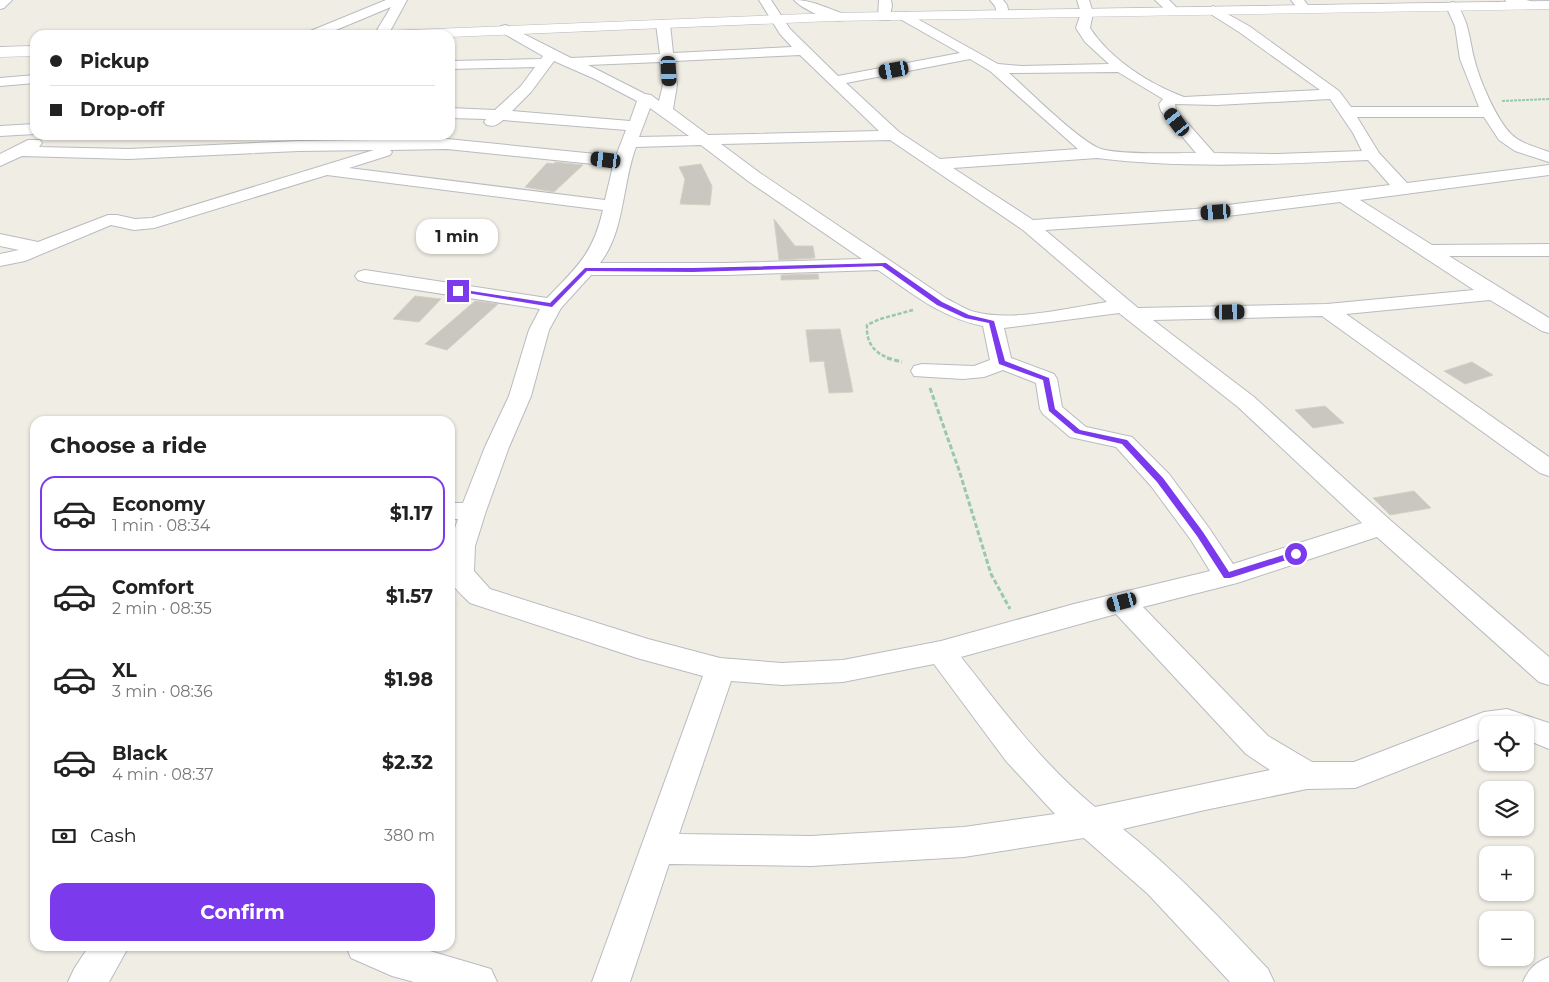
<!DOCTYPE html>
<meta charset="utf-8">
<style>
:root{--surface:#fff;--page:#f6f6f6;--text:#222;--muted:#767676;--line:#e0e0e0;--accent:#7c3aed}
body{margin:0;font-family:Montserrat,sans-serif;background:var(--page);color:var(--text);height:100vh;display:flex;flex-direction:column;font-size:19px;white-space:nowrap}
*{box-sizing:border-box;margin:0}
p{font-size:16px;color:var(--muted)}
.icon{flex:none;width:28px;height:28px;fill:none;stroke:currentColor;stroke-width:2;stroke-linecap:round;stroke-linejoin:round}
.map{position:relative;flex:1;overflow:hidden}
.drawer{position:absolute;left:30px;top:416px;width:425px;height:535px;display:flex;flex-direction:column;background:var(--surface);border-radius:15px;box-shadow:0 1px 4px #0004}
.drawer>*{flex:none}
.guide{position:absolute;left:30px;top:30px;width:425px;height:110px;border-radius:15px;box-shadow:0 1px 4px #0004;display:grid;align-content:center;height:110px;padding:0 20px;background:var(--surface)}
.controls{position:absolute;left:1479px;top:716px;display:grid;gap:10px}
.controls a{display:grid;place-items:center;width:55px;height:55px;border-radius:10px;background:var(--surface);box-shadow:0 1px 4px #0004;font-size:25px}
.end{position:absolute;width:22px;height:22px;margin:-11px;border:6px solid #7c3aed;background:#fff;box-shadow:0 0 0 2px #fff}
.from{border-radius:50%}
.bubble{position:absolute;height:35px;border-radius:15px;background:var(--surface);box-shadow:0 1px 4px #0004;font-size:16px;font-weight:700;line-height:35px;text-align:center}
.car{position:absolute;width:15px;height:30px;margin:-15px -8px;border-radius:6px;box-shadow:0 0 4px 1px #0007;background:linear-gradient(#222 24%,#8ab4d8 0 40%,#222 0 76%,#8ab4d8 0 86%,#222 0)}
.guide b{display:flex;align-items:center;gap:18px;height:48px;font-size:19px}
.guide b+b{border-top:1px solid var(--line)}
.guide i{width:12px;height:12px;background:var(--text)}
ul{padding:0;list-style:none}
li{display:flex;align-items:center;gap:15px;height:75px;margin:0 10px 8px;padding:0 10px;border:2px solid transparent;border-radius:15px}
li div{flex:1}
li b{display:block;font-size:19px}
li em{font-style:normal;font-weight:700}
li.active{border-color:var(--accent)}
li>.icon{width:45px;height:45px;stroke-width:1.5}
h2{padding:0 20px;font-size:22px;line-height:60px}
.pay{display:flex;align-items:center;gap:12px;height:55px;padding:0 20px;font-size:19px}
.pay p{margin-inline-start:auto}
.cta{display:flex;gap:10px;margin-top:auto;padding:10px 20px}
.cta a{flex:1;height:58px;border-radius:15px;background:var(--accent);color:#fff;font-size:20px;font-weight:700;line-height:58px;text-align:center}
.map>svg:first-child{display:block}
</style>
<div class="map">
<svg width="1549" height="982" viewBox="0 0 1549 982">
<rect width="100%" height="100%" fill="#efede4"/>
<!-- building -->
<g fill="#cac7c1" stroke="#d4d0c3">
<path d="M555,162L583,165L554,192L525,187L547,163L554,164Z"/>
<path d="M701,164L712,186L710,205L680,204L685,179L679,167Z"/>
<path d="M774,219L795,246H813L815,258L779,260Z"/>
<path d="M818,274L819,279L781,280V275Z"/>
<path d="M415,296L441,299L419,322L393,319Z"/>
<path d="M475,301L498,304L447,350L425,344Z"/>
<path d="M840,329L853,392L829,393L824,361L810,362L806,330Z"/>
<path d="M1472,362L1493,375L1465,384L1444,371Z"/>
<path d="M1325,406L1344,423L1313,428L1295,410Z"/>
<path d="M1414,491L1431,508L1390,515L1373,498Z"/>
</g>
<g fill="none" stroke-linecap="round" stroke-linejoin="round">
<defs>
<g id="minor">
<path d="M0,0H12L4,8L0,9Z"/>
<path d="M386,0H407L388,35H374L391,7L324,35H306L308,32Z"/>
<path d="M759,0H771L790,29L838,76L960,53L900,19L899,16L905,12L998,64L1022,66L1109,64L1085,42L1076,28L1081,13L1077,0H1089L1093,13L1090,28C1110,59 1149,84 1184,97L1320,90L1239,32L1209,13L1207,10L1213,6L1249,26L1339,91L1351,107H1479L1460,59L1455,26L1446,6L1452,2L1456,3C1469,22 1469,37 1474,58C1479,79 1496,119 1511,134C1521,144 1536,147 1549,152V162L1515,151L1499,140L1484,117H1357L1379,153L1407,183L1549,165V175L1360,200L1432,245L1549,244V256H1449L1549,318V333L1542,331L1490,300L1346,314L1549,457V476L1540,473L1322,316L1153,320L1254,397L1390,520L1549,657V685L1539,682L1377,537L1237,583L1143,607L1268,736L1312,762H1354L1484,712L1507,709L1549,723V749L1525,739V725H1488V736L1355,788L1307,789L1205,810L1123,829C1176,871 1222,920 1268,969L1274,982H1230L1148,894L1084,838L964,857L811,866L669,864L630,982H592L703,676L637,658L470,603C464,597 452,587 450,578C446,561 452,535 458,519H450V503H463L485,447L509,396L529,330L540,309L365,282L358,280L355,276L358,272L365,270L547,298C577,267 593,254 603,210L327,175L154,228L134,230L111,225L25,261L0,266V254L19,250L0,246V234L38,242L108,215H117L135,219L152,218L374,150L299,151L129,159L22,156L0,166V154L28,140H40L42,143L39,147L129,149L299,141L447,139L616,156L626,130L503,120C497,125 494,127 487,125L484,122L486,119L450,118V108L495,110L521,86L535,67L450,69V61L541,59L543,56L501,32L499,29L501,26L506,25L571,58L660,54L656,24L663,20L670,24L673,53L792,47L780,34ZM800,55L879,131L708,135L673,109L677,85L674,61ZM970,59L990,71L1078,149L940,159L899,132L846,83ZM554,61L595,79L637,101L630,121L512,111L531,92ZM660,62L663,85L659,101L651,95L645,94L588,65ZM1118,72L1163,99L1159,104L1161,111L1196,153C1173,153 1122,155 1101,149C1079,141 1029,91 1009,73ZM1330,99L1353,133L1362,151L1277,154L1214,153L1176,110L1175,104L1217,105ZM650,108L689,136L639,137ZM890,140L1023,230L1107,302C1069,308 1012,322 975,312C966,310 956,303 947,299L760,173L721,144ZM701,145L748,181L862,259L726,263H600C625,231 622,184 636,147ZM447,149L613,166L605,200L349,168L390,155L392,152L390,150ZM1097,158C1185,169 1279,164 1368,160L1390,185L1195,209L1033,220L953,168ZM1340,202L1474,290L1327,304L1138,308L1045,230L1195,220ZM878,270C912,293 941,318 983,326L990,360L974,366L922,364L914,366L911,371L914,376L963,379L984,377L1003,370L1036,383L1040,409L1043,414L1070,437L1116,447L1151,486L1191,540L1210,571L1074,604L941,641L843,660L782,663L720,658L648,639L490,589L474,571L475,546L486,511L509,447L531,396L549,330L561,308L591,275H726ZM1119,313L1238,407L1362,523L1233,564L1209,528L1169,474L1132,437L1086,427L1062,407L1057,379L1054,374L1011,358L1004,328ZM1116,614L1246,754L1270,770L1095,807C1042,764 1003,710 961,657ZM934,664L1006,761L1055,814L964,827L811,836L679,834L731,681L782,685L843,682Z"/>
<path d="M794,0C811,0 827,8 844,14L845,17L844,20C832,23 802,9 794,0Z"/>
<path d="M879,0H891L892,6L889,20H879L878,17Z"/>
<path d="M990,0H1003L1007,5L1009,14L1008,17H998L995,6Z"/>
<path d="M1155,0H1169L1180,11L1178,14H1170Z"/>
<path d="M1291,0H1304L1310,8L1308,11H1300Z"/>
<path d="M1505,0H1526L1535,2L1537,5L1531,9L1507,3Z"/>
<path d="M35,75V83L0,86V78Z"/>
<path d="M35,124V134L0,136V126Z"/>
<path d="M89,946H129L109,982H68L74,969Z"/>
<path d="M346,946H413L491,969L497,982H414L392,976L351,958Z"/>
<path d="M1549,957V982H1523C1529,968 1535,963 1549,957Z"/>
</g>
<g id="tertiary">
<path d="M1549,1V9L832,21L450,37V35H377L379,32L384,31L832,13Z"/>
<path d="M35,46V56L0,57V47Z"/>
</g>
</defs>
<!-- minor casing -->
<use href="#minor" stroke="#b9bbc0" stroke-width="2"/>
<!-- tertiary casing -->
<use href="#tertiary" stroke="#b9bbc0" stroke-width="1"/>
<!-- path-far2 -->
<path stroke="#99c8ab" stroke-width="2" stroke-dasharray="3 1" stroke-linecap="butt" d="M1502,101L1549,99"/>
<!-- path-far1 -->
<path stroke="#99c8ab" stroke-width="2.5" stroke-dasharray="4 2" stroke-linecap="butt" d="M891,359C874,353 866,343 867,325L880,319L913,310"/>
<!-- path -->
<g stroke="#99c8ab" stroke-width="3" stroke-dasharray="5 2.5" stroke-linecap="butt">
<path d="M887,358L902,362"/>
<path d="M930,388L959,470L991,574L1010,609"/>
<path d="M450,608L457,605"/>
</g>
<!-- minor -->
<use href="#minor" fill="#fff" fill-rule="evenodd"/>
<!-- tertiary -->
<use href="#tertiary" fill="#fff" fill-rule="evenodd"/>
</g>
<!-- route -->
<path fill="#7c3aed" d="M886,263L942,302L969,315L994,321L1005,361L1049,378L1055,409L1080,430L1127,440L1163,478L1203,532L1229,572L1296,551L1299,552V556L1230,578H1224L1197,536L1157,482L1122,444L1075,433L1049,411L1043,380L999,364L989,323L965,318L937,305L882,266L693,272L587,271L552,307L455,291L458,289L550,303L585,268H693Z"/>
</svg>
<div class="controls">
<a><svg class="icon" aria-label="locate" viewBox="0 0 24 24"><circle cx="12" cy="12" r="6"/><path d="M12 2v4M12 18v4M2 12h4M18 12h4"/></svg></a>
<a><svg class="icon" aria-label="layers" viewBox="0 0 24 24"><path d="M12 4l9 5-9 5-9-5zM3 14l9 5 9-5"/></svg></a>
<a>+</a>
<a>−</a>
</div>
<i class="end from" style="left:1296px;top:554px"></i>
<i class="end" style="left:458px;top:291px"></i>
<div class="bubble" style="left:416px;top:219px;width:82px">1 min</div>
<i class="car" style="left:894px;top:70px;rotate:259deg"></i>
<i class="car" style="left:669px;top:71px;rotate:177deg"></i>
<i class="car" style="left:1177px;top:122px;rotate:323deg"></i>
<i class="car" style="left:606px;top:160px;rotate:277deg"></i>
<i class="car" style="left:1216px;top:212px;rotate:266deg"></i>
<i class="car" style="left:1230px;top:312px;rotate:89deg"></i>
<i class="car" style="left:1122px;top:602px;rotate:255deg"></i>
<div class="guide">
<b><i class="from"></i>Pickup</b>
<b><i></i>Drop-off</b>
</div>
<section class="drawer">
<h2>Choose a ride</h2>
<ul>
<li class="active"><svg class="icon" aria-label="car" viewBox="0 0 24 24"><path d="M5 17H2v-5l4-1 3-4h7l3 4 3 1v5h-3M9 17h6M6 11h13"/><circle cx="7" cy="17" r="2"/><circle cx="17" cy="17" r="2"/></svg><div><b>Economy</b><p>1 min · 08:34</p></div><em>$1.17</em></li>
<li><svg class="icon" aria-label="car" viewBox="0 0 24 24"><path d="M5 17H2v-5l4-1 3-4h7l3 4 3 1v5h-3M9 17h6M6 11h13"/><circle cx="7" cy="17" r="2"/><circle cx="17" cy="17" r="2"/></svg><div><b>Comfort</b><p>2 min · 08:35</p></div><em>$1.57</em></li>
<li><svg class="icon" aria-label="car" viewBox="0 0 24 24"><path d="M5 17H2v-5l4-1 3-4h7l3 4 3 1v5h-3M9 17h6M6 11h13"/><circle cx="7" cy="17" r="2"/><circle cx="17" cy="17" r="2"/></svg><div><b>XL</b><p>3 min · 08:36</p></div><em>$1.98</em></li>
<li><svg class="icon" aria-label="car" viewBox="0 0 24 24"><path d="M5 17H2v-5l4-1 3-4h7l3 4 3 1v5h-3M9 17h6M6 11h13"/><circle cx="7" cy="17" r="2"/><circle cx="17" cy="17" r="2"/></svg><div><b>Black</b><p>4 min · 08:37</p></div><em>$2.32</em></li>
</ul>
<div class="pay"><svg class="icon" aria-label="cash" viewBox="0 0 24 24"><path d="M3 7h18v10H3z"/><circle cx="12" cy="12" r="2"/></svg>Cash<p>380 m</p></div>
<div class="cta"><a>Confirm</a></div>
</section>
</div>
